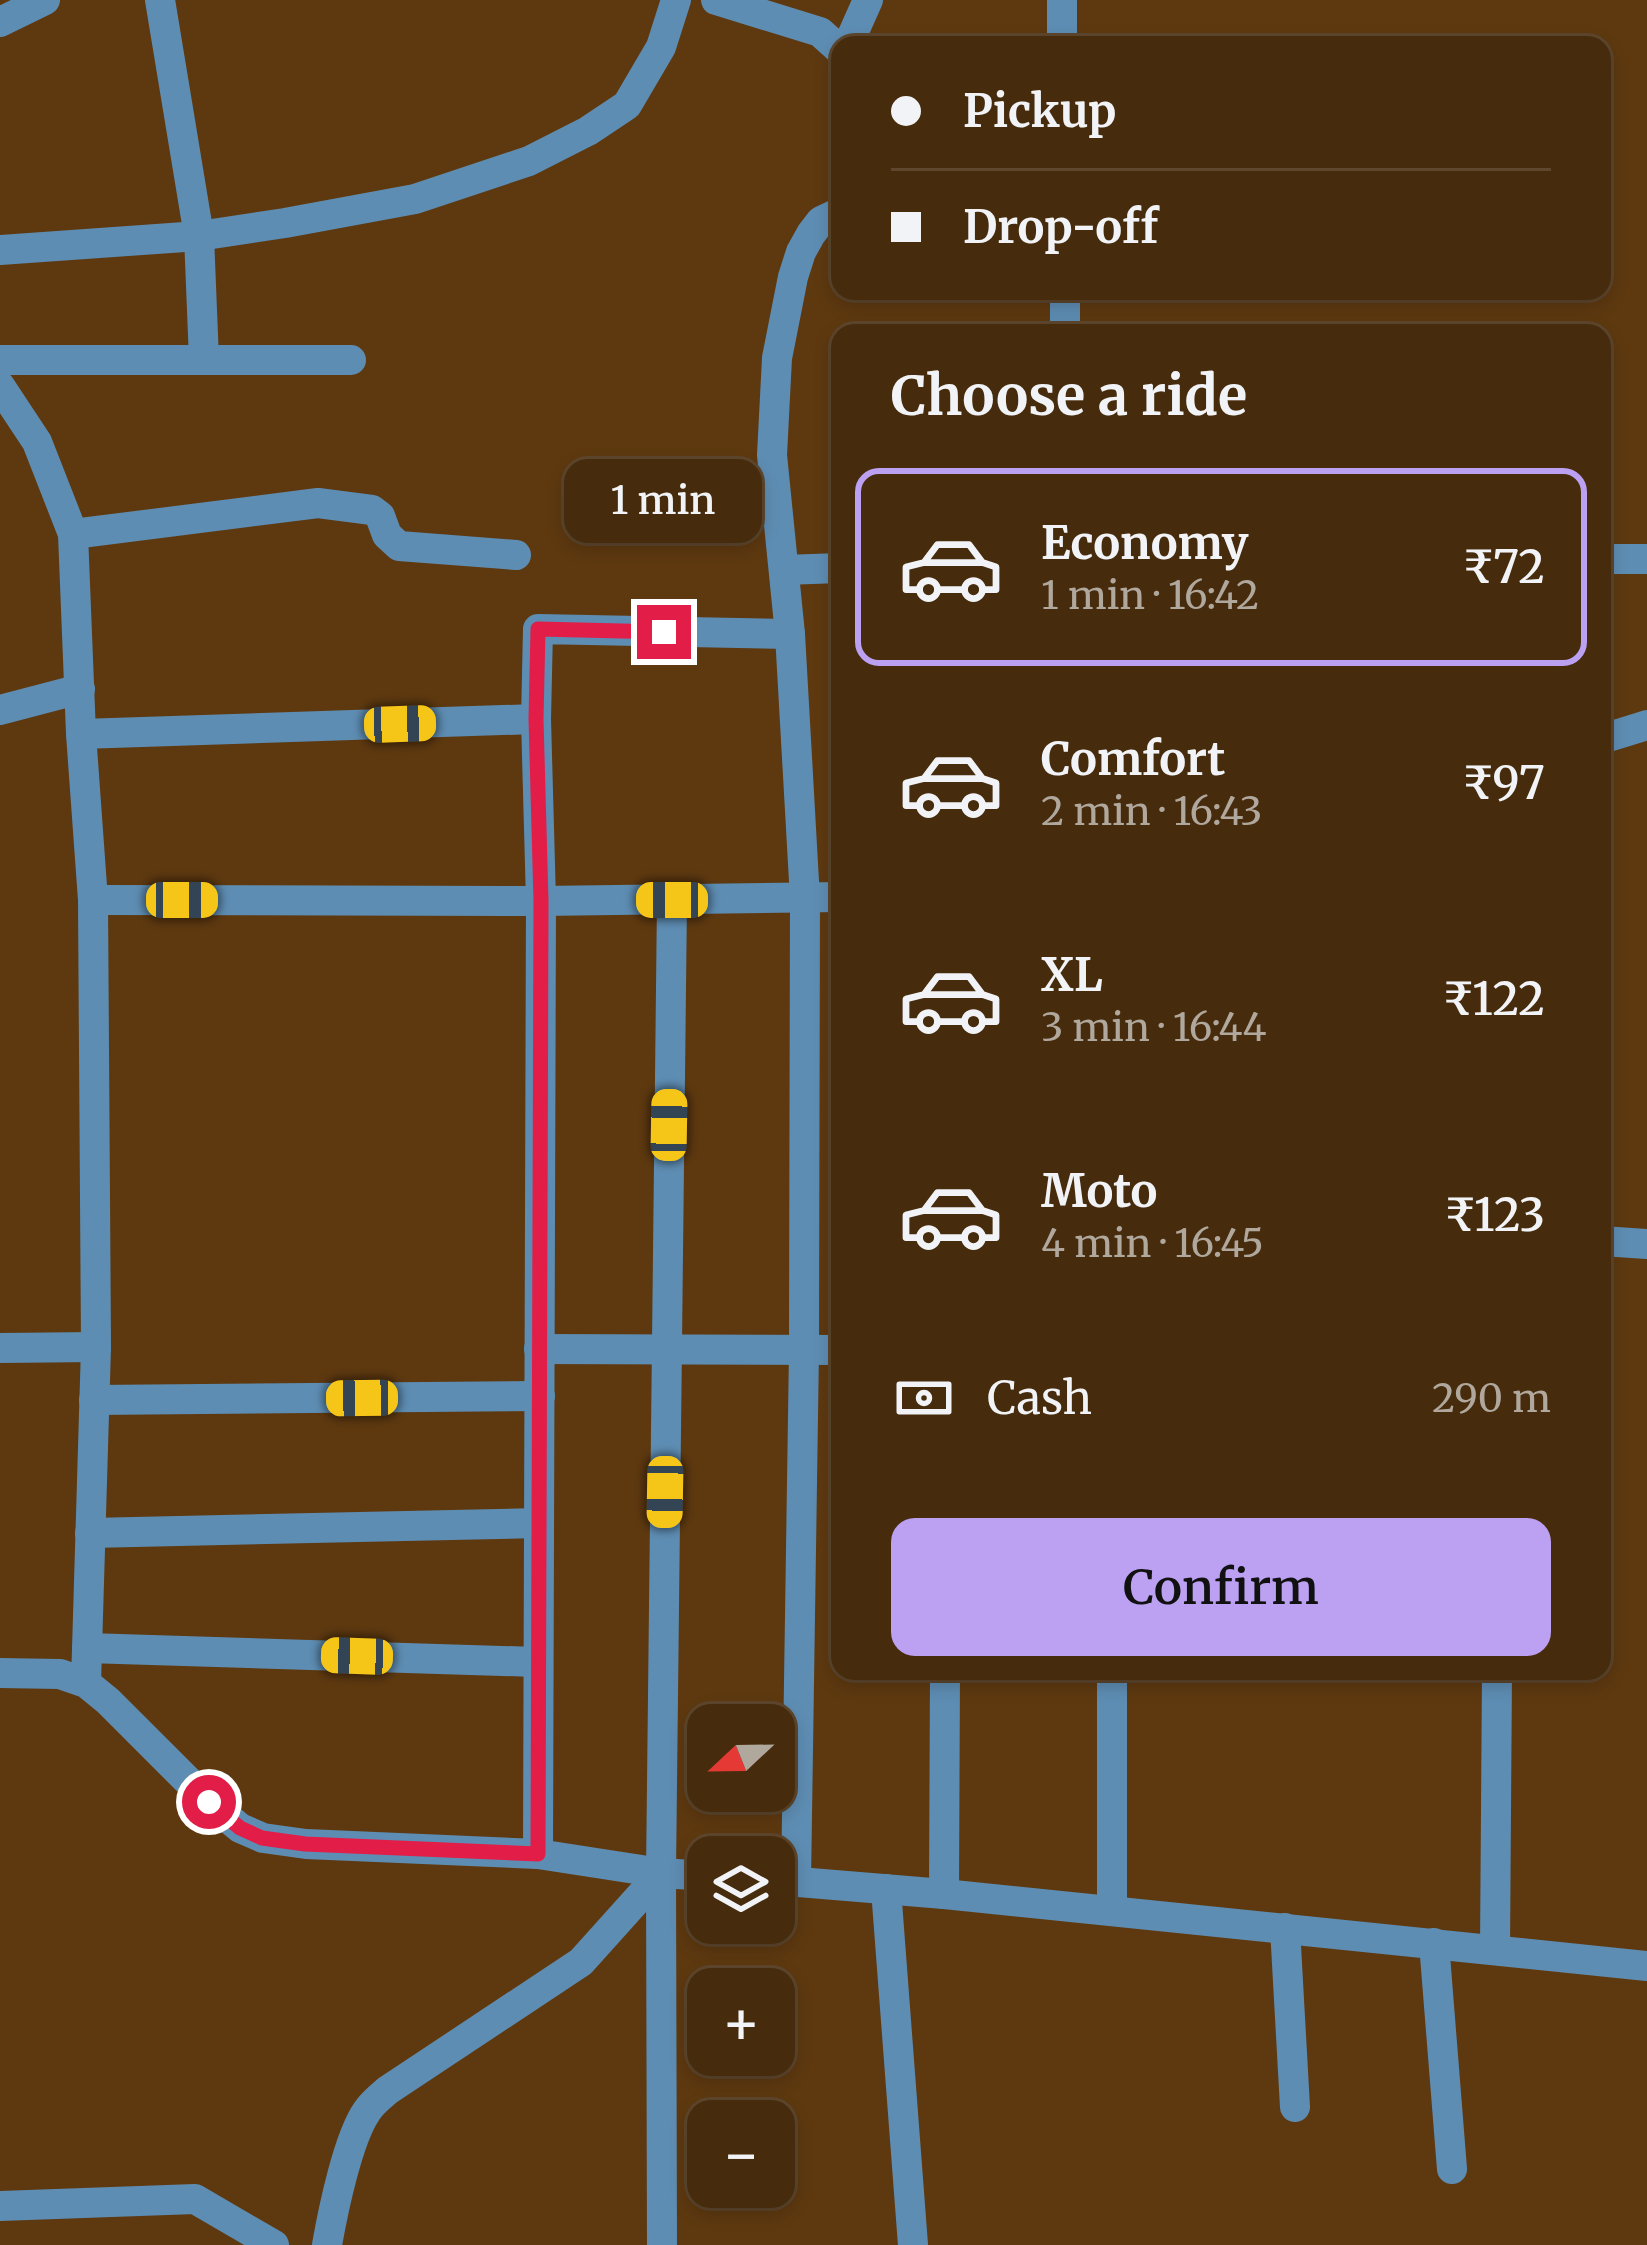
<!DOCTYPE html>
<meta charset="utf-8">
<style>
:root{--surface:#462b0c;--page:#4d3315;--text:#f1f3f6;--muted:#b0a79d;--line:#5e472d;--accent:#bca0f2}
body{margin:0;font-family:Merriweather,serif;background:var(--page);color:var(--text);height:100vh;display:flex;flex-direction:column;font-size:45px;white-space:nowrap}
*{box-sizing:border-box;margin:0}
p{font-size:39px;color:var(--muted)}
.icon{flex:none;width:66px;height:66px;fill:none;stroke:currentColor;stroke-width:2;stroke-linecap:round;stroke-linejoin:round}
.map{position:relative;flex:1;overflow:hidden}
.panel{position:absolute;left:831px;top:324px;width:780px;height:1356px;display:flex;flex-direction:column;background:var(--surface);border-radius:24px;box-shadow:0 6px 18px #0003,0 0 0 3px var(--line)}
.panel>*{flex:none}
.top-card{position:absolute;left:831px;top:36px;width:780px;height:264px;border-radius:24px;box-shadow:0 6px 18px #0003,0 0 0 3px var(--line);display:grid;align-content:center;height:264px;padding:0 60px;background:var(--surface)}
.needle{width:78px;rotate:248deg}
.buttons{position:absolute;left:687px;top:1704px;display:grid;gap:24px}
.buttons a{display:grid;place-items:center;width:108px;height:108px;border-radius:24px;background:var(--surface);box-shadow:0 6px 18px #0003,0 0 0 3px var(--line);font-size:60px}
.end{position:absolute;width:54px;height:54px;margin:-27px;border:15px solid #e11d48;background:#fff;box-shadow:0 0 0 6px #fff}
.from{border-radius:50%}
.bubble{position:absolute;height:84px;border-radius:24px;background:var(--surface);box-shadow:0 6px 18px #0003,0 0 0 3px var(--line);font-size:39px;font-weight:600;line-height:84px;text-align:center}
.car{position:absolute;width:36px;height:72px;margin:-36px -18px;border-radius:15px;box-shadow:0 0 9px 3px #0007;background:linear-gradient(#f5c518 24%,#345 0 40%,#f5c518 0 76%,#345 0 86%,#f5c518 0)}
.top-card b{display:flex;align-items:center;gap:42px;height:114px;font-size:45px}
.top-card b+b{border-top:3px solid var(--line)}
.top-card i{width:30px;height:30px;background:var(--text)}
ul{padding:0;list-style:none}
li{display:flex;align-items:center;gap:36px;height:198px;margin:0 24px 18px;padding:0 36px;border:6px solid transparent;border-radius:24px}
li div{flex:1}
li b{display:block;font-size:45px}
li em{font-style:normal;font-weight:600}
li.on{border-color:var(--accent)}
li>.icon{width:108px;height:108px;stroke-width:1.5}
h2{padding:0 60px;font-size:54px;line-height:144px}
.pay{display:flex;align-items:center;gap:30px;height:132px;padding:0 60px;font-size:45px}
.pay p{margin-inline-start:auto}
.action{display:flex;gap:24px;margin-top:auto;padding:24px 60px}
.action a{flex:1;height:138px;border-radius:24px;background:var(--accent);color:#111;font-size:48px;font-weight:600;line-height:138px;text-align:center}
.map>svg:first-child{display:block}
</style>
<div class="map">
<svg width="1647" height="2245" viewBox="0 0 1647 2245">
<rect width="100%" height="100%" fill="#5e3910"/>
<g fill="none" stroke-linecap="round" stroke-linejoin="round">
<!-- minor -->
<g stroke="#5e8db3" stroke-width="30">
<path d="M160,0L199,236L204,360"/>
<path d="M716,0L820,32L840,50"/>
<path d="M1062,0V45"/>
<path d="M0,22L45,0"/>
<path d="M848,45L868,0"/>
<path d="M0,250L199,236L285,223L415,199L529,161L588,131L627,105L661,47L676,0"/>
<path d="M1065,291V333"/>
<path d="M0,360H351"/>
<path d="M0,386L37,442L73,534L81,734L93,900L96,1347L86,1683"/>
<path d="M73,534L318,503L372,510L380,516L387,535L399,546L516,555"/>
<path d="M1602,559H1647"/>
<path d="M784,570L840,568"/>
<path d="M0,710L80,689"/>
<path d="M81,734L536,719"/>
<path d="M1602,739L1647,725"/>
<path d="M93,900L541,901L840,897"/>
<path d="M1602,1241L1647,1244"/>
<path d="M0,1348L96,1347"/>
<path d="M539,1349L840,1350"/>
<path d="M94,1400L540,1396"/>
<path d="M90,1533L539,1523"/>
<path d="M87,1648L537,1662"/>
<path d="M0,1673L60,1674L86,1683L108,1701L209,1802L240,1828L263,1838L306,1844L538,1854L661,1873L708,1876"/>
<path d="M538,1854L541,901L536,719L538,629L790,634"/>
<path d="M774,1880L944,1894L1647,1966"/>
<path d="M796,1882L804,1350L805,899L790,634L772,455L777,358L793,277L801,252L811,234L821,221L840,212"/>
<path d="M886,1889L913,2245"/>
<path d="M944,1894L945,1671"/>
<path d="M1112,1911V1671"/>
<path d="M1285,1928L1295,2107"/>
<path d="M1434,1943L1452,2169"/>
<path d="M1495,1949L1497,1671"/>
<path d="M0,2206L195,2199L274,2245"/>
<path d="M327,2245C333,2211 348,2138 367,2111C372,2103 381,2096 388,2090L581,1962L661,1873"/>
<path d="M662,2245L661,1873L672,900"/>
</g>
</g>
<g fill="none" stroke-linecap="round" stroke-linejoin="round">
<!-- route -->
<path stroke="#e11d48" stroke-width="15" d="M209,1802L240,1828L262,1838L305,1844L538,1854L541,901L536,719L538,629L664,632"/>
</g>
</svg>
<div class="buttons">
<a><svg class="needle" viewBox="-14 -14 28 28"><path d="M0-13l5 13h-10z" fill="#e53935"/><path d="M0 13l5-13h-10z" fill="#b0a79d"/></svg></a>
<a><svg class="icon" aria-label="layers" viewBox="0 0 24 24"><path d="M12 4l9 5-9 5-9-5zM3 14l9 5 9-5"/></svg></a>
<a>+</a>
<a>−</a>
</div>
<i class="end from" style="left:209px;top:1802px"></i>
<i class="end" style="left:664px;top:632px"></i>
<div class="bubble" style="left:564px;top:459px;width:198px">1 min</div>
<i class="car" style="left:400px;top:724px;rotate:88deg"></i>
<i class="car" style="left:182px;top:900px;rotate:90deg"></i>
<i class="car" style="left:672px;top:900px;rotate:270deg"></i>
<i class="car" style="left:669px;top:1125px;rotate:1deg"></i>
<i class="car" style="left:362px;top:1398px;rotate:269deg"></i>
<i class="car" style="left:665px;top:1492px;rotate:181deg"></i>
<i class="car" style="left:357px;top:1656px;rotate:272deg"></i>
<div class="top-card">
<b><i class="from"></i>Pickup</b>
<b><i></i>Drop-off</b>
</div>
<section class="panel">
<h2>Choose a ride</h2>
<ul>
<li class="on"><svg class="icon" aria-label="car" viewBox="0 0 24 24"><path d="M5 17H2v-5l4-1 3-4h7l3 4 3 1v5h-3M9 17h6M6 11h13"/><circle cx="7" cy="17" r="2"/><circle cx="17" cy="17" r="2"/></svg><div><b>Economy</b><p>1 min · 16:42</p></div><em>₹72</em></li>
<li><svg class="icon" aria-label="car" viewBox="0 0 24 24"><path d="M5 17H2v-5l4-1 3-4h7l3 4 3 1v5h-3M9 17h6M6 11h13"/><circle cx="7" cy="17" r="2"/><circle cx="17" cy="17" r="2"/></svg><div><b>Comfort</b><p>2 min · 16:43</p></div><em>₹97</em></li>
<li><svg class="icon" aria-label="car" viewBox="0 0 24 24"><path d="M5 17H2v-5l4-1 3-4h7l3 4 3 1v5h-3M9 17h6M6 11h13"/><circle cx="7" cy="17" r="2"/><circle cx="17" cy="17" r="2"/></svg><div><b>XL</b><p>3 min · 16:44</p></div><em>₹122</em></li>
<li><svg class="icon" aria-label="car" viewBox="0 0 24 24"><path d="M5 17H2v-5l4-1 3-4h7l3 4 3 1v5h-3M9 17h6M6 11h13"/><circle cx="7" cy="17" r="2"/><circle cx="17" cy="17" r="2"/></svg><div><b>Moto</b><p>4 min · 16:45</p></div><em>₹123</em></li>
</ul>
<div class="pay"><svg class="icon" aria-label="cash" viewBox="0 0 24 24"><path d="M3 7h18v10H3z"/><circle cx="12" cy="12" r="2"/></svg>Cash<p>290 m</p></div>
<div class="action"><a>Confirm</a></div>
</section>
</div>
